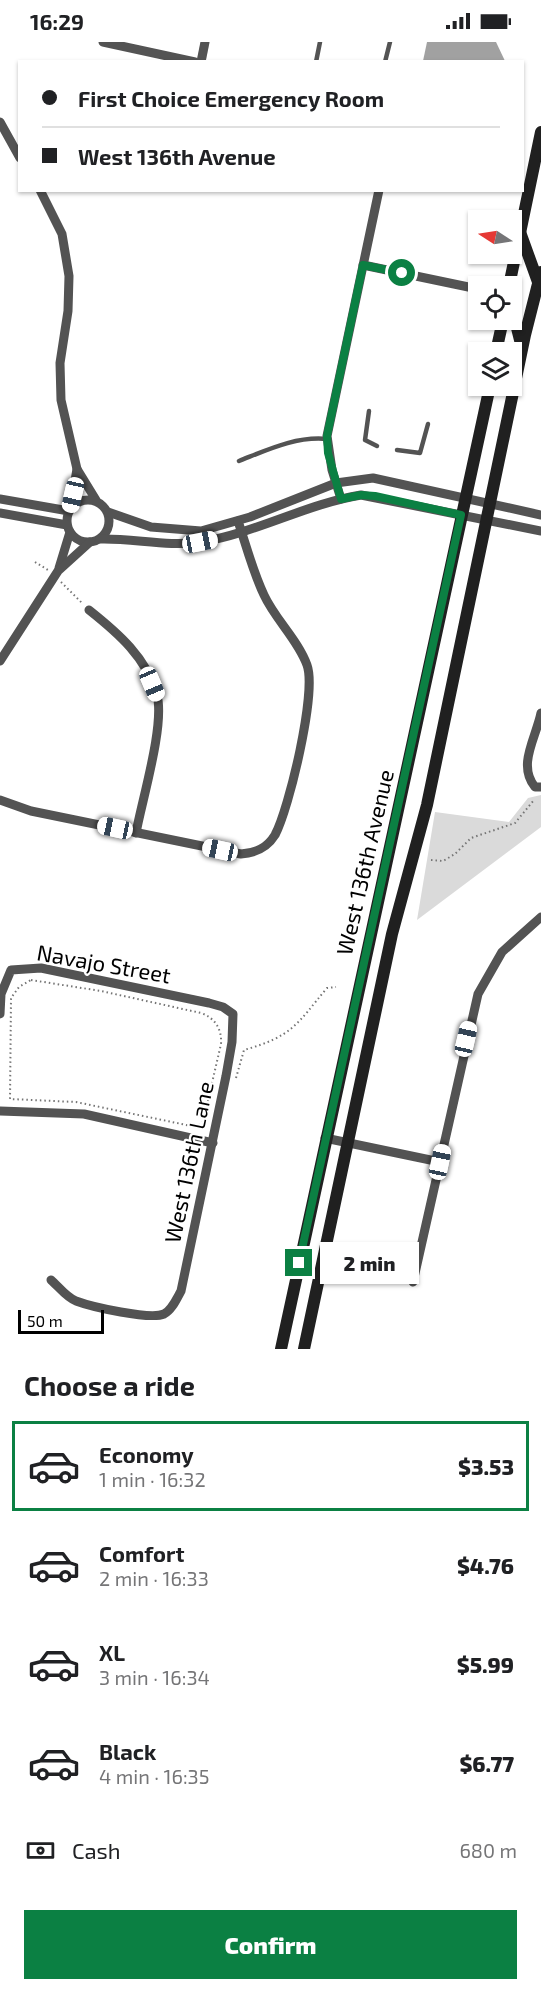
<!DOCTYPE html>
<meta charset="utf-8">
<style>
:root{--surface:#fff;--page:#f6f6f6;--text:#202124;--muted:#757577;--line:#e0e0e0;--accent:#0b8043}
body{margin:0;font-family:"Exo 2",sans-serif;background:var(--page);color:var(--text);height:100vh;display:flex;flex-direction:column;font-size:22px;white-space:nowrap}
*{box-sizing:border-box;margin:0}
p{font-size:20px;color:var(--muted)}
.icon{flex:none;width:33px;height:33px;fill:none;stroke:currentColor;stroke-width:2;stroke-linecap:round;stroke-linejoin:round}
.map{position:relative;height:1307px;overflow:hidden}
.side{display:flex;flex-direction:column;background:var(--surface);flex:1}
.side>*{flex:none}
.banner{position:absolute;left:18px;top:18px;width:506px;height:132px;border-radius:0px;box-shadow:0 2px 4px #0004;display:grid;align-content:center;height:132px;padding:0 24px;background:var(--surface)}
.needle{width:39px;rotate:282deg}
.buttons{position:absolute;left:468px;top:168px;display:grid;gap:12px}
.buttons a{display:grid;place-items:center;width:54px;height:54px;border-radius:0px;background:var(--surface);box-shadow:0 2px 4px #0004;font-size:30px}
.scale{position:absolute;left:18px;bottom:15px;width:86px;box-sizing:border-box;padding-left:6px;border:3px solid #000;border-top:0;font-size:16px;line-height:21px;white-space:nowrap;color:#000;-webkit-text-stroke:4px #fff;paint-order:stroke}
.end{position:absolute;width:27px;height:27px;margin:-14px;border:8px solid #0b8043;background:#fff;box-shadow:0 0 0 3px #fff}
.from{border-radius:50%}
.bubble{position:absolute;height:42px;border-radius:0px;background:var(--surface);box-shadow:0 2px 4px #0004;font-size:20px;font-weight:800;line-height:42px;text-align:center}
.car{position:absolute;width:18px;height:36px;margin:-18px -9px;border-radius:8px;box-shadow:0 0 4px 2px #0007;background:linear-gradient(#fff 24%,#345 0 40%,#fff 0 76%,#345 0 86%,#fff 0)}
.banner b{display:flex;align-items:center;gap:21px;height:57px;font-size:22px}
.banner b+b{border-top:2px solid var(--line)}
.banner i{width:15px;height:15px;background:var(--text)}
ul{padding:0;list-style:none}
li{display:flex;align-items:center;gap:18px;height:90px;margin:0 12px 9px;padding:0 12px;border:3px solid transparent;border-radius:0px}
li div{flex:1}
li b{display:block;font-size:22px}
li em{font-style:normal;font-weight:800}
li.selected{border-color:var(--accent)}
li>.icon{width:54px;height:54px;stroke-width:1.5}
h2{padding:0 24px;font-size:27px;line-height:72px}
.pay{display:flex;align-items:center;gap:15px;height:66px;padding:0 24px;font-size:22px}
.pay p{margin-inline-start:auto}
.cta{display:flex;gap:12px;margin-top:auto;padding:12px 24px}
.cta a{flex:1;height:69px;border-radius:0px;background:var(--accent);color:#fff;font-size:24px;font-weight:800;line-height:69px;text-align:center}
.status{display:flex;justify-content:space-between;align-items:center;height:42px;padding:0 30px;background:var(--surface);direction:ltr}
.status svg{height:16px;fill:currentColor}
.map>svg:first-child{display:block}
</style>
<div class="status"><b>16:29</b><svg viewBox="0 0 49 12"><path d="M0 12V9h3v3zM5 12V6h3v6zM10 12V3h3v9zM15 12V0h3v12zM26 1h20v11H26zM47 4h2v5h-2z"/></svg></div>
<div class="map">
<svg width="541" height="1307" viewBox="0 0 541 1307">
<rect width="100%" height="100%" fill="#fff"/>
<!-- green -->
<path fill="#dadada" d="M541,753V785L417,878L435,770L509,780L528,756Z"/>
<!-- water -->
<path fill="#a1a1a1" d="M427,0H496L505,19H423Z"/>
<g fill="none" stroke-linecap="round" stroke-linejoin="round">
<!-- path -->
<g stroke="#757575" stroke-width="2" stroke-dasharray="1.5 3" stroke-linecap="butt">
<path d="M35,520L48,528"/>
<path d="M61,540L82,561"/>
<path d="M431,818L443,819L455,812L471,796L515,781L534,758"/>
<path d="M31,938L101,949L201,971C215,976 222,987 221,1002L203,1080L196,1085L76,1060L10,1057L11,956L19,945Z"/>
<path d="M236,1036L244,1008C293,994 296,983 327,946L336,945"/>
</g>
<!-- lane -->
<g stroke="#535353" stroke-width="4.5">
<path d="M316,20L320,0"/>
<path d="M385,20L390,0"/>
<path d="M369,369L365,398L377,404"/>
<path d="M397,408L420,411L428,382"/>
<path d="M239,419C267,408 296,394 327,397"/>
</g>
<!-- street -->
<g stroke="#535353" stroke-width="9">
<path d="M103,0L195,20"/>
<path d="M201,20L205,0"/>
<path d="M0,80L20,116"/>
<path d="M40,148L62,192L69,234L68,269L60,321L61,358L77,427L70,468"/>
<path d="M363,223L478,247"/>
<path d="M77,427L96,458"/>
<path d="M0,457L69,469"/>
<path d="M341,457L332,428L327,394L379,148"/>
<circle cx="88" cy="479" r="21"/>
<path d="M108,470L151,485L201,489L250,475L336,441L373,436L541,473"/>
<path d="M0,471L67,483"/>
<path d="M100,497C133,496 168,505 201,500C256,491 306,462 361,453L541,489"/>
<path d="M59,526L70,490"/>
<path d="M89,568C118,591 147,616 157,653C165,683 142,758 136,791"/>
<path d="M0,619L58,529L90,500"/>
<path d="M541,671C536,696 517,723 535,745H541"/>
<path d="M0,758L31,769L241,812C256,811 267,806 275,793C289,767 317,650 307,623C298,598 275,577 264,553C253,530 246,503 238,479"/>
<path d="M0,972L1,952L11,928L41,926L209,961L223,965L233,972L232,1000L226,1034L181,1249C177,1256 172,1268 164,1272C150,1278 92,1265 76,1259C67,1256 58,1244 51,1238"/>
<path d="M0,1069L84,1072L213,1101"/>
<path d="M325,1096L440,1120"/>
<path d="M413,1240L478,952L502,910L541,875"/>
</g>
<!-- secondary -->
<g stroke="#202020" stroke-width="12">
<path d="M520,190L538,240"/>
<path d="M509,244L541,90"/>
<path d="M512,266L521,302"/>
<path d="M496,310L503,278"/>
<path d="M281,1307L490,344"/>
<path d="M304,1307L392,892L427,763L525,293L541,230"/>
</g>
</g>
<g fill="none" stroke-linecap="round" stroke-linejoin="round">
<!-- route -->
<path stroke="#0b8043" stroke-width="8" d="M299,1221L461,473L375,454L361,453L341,457L328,411L327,394L363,223L402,231"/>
</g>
<g text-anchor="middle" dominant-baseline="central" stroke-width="4.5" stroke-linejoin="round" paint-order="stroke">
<!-- street labels -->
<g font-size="22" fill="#000" stroke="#fff">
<text transform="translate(364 820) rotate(-77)">West 136th Avenue</text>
<text transform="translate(104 921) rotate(10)">Navajo Street</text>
<text transform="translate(188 1120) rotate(-78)">West 136th Lane</text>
</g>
</g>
</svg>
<div class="buttons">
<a><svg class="needle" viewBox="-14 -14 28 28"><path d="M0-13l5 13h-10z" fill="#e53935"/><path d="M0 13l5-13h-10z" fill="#757577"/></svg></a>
<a><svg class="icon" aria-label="locate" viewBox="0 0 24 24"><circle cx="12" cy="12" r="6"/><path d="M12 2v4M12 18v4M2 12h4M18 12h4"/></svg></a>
<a><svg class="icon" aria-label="layers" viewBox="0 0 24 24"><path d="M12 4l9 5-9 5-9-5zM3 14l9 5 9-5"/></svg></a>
</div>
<div class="scale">50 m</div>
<i class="end from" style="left:402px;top:231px"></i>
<i class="end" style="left:299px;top:1221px"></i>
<div class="bubble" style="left:320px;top:1200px;width:99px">2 min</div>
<i class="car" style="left:73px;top:453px;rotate:193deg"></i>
<i class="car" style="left:200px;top:500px;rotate:79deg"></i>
<i class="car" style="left:152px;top:642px;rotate:157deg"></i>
<i class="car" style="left:115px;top:786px;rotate:282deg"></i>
<i class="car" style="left:220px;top:808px;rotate:282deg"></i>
<i class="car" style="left:466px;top:997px;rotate:13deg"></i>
<i class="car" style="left:440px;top:1120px;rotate:12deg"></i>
<div class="banner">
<b><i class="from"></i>First Choice Emergency Room</b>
<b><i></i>West 136th Avenue</b>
</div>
</div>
<section class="side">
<h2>Choose a ride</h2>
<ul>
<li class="selected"><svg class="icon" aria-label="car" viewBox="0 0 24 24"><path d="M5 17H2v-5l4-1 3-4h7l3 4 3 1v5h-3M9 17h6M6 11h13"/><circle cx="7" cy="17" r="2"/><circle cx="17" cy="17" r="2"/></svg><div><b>Economy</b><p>1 min · 16:32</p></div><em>$3.53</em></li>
<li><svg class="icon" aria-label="car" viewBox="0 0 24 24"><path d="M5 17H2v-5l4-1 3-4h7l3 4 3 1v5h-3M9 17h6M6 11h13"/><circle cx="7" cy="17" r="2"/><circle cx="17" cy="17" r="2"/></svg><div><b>Comfort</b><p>2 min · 16:33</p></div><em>$4.76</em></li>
<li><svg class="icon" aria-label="car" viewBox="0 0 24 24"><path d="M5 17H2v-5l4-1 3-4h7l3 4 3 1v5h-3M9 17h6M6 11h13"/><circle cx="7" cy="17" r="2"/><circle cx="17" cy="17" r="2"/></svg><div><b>XL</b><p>3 min · 16:34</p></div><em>$5.99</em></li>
<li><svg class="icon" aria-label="car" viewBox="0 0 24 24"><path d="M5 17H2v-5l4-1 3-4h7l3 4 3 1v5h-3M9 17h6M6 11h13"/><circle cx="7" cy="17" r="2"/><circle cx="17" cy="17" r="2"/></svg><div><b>Black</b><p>4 min · 16:35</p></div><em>$6.77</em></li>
</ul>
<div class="pay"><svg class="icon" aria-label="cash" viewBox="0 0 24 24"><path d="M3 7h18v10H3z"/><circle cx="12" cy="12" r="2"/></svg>Cash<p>680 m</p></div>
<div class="cta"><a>Confirm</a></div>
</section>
